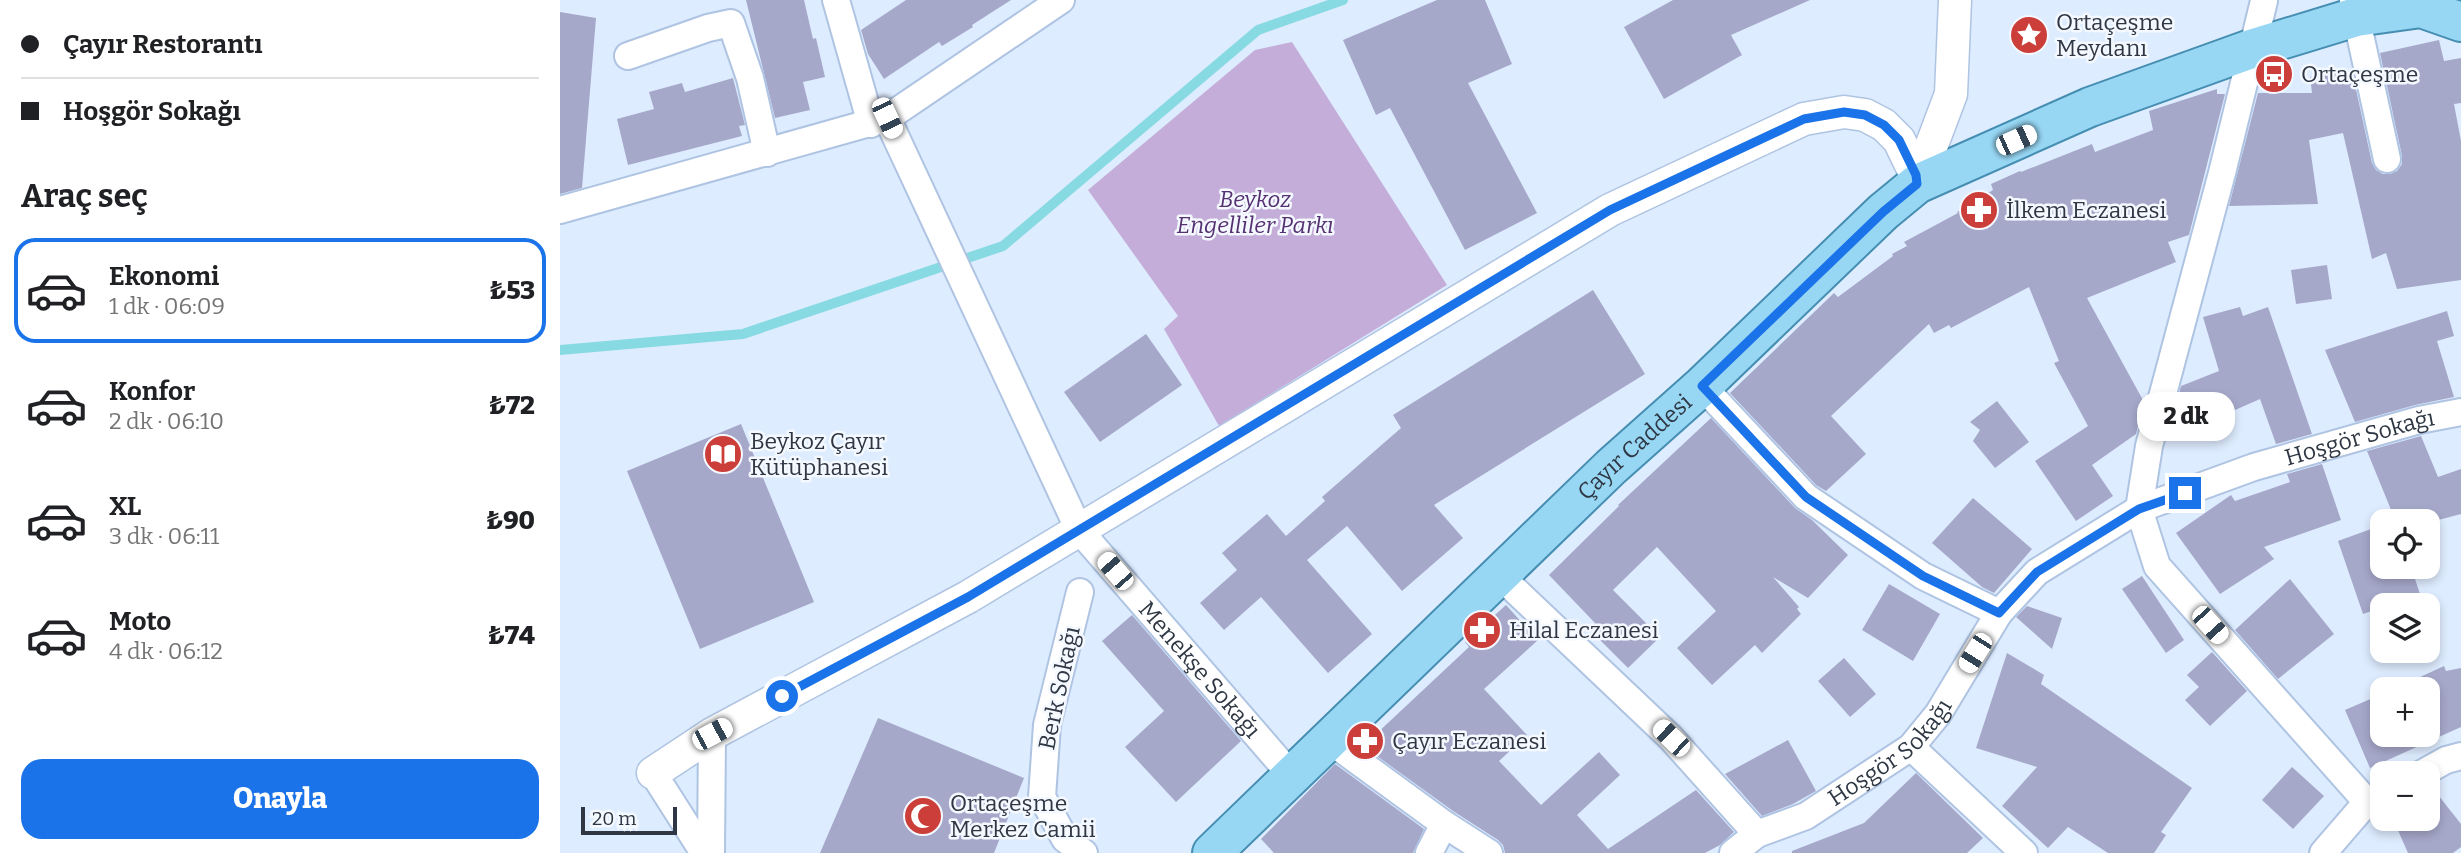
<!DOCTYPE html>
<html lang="tr">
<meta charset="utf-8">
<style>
:root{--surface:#fff;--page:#f6f6f6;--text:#202124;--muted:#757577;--line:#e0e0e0;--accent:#1a73e8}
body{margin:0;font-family:Bitter,serif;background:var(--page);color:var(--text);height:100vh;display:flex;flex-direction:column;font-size:26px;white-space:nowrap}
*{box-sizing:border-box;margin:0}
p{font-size:23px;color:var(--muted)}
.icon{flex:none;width:38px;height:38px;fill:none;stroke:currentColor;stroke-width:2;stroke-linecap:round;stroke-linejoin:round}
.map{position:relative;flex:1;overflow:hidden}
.side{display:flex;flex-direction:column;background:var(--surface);width:560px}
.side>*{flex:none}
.guide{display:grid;align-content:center;height:154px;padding:0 21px;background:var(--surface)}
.buttons{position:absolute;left:1810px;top:509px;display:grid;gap:14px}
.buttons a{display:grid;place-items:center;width:70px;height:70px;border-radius:14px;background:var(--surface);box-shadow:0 4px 10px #0003;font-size:35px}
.scale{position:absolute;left:21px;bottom:18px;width:96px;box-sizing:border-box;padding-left:7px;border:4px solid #2e3743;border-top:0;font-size:19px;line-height:24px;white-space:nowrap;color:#2e3743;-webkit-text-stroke:5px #f4f8ff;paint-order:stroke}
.end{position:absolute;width:32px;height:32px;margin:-16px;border:9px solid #1a73e8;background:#fff;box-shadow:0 0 0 4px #fff}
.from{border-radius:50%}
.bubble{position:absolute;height:49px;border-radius:21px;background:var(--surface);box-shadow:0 4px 10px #0003;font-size:23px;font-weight:800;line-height:49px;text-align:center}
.car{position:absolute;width:21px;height:42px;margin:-21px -10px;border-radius:9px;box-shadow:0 0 5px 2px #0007;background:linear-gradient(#fff 24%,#345 0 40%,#fff 0 76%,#345 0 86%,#fff 0)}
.guide b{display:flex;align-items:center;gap:24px;height:66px;font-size:26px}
.guide b+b{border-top:2px solid var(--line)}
.guide i{width:18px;height:18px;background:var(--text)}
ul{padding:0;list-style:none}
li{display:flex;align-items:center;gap:21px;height:105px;margin:0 14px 10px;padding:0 7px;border:4px solid transparent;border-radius:21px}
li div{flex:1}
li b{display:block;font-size:26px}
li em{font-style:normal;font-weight:800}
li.selected{border-color:var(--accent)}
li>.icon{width:63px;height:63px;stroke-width:1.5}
h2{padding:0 21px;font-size:32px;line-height:84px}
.action{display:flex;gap:14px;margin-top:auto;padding:14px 21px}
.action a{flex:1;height:80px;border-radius:21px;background:var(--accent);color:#fff;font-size:28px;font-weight:800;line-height:80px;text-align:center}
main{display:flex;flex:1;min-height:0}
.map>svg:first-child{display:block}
</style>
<main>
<section class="side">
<div class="guide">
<b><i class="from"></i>Çayır Restorantı</b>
<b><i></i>Hoşgör Sokağı</b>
</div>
<h2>Araç seç</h2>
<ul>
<li class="selected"><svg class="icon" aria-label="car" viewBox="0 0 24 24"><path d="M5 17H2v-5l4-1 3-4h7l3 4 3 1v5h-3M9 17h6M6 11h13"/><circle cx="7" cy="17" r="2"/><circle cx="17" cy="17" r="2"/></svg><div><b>Ekonomi</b><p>1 dk · 06:09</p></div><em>₺53</em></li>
<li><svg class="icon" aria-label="car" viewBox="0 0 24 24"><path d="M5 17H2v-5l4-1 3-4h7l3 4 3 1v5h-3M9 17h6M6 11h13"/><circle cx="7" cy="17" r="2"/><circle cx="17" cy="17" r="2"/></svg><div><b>Konfor</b><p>2 dk · 06:10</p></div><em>₺72</em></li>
<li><svg class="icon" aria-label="car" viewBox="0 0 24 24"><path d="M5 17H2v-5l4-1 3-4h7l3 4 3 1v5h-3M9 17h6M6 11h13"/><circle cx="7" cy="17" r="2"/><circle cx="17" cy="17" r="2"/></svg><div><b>XL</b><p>3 dk · 06:11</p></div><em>₺90</em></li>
<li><svg class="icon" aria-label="car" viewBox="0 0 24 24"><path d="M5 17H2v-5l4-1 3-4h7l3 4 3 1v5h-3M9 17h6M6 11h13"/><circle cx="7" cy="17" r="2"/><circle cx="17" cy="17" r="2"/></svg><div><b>Moto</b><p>4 dk · 06:12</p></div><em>₺74</em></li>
</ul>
<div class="action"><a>Onayla</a></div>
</section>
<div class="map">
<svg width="1901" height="853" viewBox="0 0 1901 853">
<rect width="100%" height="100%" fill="#deecff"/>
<!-- green -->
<path fill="#c4aed9" d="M732,42L887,285L659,426L604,329L618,316L528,190L695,50Z"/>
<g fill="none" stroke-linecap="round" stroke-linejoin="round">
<!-- stream -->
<path stroke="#88dae2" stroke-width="10" d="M0,350L183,334L443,246L698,30L783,0"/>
</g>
<!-- building -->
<g fill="#a6a8ca">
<path d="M186,0H244L253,39L256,38L265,77L243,82L250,110L215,118Z"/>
<path d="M346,0H451L412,25L413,27L382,46L379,42L324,79L308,54L301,30Z"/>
<path d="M877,0H925L952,64L908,83L977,213L905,250L830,108L816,115L783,40Z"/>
<path d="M1113,0H1250L1171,35L1182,55L1104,99L1064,27Z"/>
<path d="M0,12L36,18L22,188L0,194Z"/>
<path d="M1879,40L1884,61L1901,58V103L1894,104L1901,141V280L1837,289L1826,253L1812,259L1783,133L1749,140L1758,204L1669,206L1698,93H1752L1750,77L1792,71L1812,163L1816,170L1823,174H1830L1837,171L1842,164V156L1820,53Z"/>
<path d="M173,78L185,125L179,126L182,136L68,165L57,119L94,109L89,92L122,83L125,92Z"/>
<path d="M1657,89V94H1665L1629,235L1608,242L1616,262L1527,298L1584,402L1576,434L1532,465L1553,496L1516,521L1475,461L1528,426L1494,363L1499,361L1469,287L1391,328L1389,325L1374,333L1369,324L1271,416L1306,454L1266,491L1256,485L1170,393L1274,293L1278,297L1333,256L1332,254L1347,246L1344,242L1398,213L1397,212L1433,190L1431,184L1460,171L1461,172L1532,144L1535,152L1593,130L1589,111Z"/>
<path d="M1767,265L1772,299L1736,304L1731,270Z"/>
<path d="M1033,290L1085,374L874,505L903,538L842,591L787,526L747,560L812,634L768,673L701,597L664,630L640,603L677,570L662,553L707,514L726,536L765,501L762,497L841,428L833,415Z"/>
<path d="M1680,307L1683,316L1708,307L1752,434L1716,444L1700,399L1623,433L1614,413L1621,386L1659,371L1643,317Z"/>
<path d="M1887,311L1894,336L1877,341L1894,397L1855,405L1795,422L1765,350Z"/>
<path d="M586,334L622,385L540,442L504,392Z"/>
<path d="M1437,401L1469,442L1435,468L1413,441L1420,430L1410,422Z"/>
<path d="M1151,418L1235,508L1252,520L1288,555L1248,598L1213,577L1239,607L1237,609L1241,614L1202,653L1195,645L1152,685L1117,648L1156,611L1097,547L1053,590L1100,637L1068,668L1029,629L1035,623L989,575L1059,506L1058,505Z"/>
<path d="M181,424L254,602L140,649L67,471Z"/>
<path d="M1861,436L1878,477L1901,469V514L1867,523L1836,522L1807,451Z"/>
<path d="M1762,464L1781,520L1704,547L1714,559L1660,594L1616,533L1671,495L1675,501L1730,482L1727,474Z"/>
<path d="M1413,498L1472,549L1434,593L1422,587L1372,543Z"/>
<path d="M1822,525V567H1851L1860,594L1803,614L1778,541Z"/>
<path d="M1582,576L1624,640L1606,653L1562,589Z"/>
<path d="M1730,579L1774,634L1718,679L1675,630Z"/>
<path d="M1329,584L1380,614L1353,661L1302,630Z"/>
<path d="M946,605L978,640L924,689L967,735L939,761L981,805L1039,752L1060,775L1017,815L1048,849L1136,790L1174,832L1160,845L1145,853H945L943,845L938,840L893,811L799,743L809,732L814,736L909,647L905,642Z"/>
<path d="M1467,606L1502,618L1492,649L1456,617Z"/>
<path d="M572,615L681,741L616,802L565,747L604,711L542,641Z"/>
<path d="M1652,652L1687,691L1650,726L1625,700L1639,687L1627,675Z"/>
<path d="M1447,653L1484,675L1481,684L1632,788L1601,832L1606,835L1594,853H1548L1508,827L1488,848L1442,806L1477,767L1416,748Z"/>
<path d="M1284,658L1316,694L1290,717L1258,681Z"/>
<path d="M1884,666L1886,671L1901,668V727L1810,768L1785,710L1822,694V735H1867V690H1832Z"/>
<path d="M318,718L464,778L434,853H260Z"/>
<path d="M1228,740L1256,791L1233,804L1202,816L1165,774Z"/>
<path d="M775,764L864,829L853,853H714L701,839Z"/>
<path d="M1732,767L1764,796L1733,829L1702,800Z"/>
<path d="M1356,773L1423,838L1407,853H1232V851L1304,823Z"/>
<path d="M1871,786L1901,824V847L1893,853H1848L1833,819H1867V788Z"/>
</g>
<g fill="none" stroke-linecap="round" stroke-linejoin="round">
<defs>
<g id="minor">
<path d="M276,0L311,124"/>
<path d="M1704,1L1662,173L1589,446L1579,509L1597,566L1807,802"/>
<path d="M1793,2L1827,159"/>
<path d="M68,56L148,28L171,23L190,78L207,153"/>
<path id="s1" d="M327,118L519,530L732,776"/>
<path d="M0,210L327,118L501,0"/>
<path d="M1142,386L1246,497L1363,576L1439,613"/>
<path d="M939,575L1111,738L1197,834"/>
<path d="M520,592L487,725L482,797L505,839L524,853"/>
<path d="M769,740L884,824L929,853"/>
<path d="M1351,747L1464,853"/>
<path d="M93,773L144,853"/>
<path d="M1861,774L1886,760L1901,756"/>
<path d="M151,853L152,734"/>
<path d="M869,853L884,824"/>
<path id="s2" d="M1173,853L1197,834L1246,816L1351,747L1378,714L1439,613L1477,572L1579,509L1694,467L1859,420L1901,412"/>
<path d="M1763,853L1807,802L1822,795"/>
</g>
<g id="tertiary">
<path d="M1357,184L1391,94L1395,0"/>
<path d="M93,773L152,734L408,597L1050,210L1244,119L1284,112L1305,115L1324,125L1339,140L1356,175L1357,184"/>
</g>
<g id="primary">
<path id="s3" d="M652,853L1051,467L1142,386L1323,212L1357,184L1530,107L1691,49L1796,17L1861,8L1901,22"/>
</g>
</defs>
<!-- minor casing -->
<use href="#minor" stroke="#aec4e2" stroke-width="30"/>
<!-- tertiary casing -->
<use href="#tertiary" stroke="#aec4e2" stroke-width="35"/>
<!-- primary casing -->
<use href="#primary" stroke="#458eb1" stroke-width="42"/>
<!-- minor -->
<use href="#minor" stroke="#fff" stroke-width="26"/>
<!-- tertiary -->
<use href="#tertiary" stroke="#fff" stroke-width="32"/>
<!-- primary -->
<use href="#primary" stroke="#97d7f4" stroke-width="38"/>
</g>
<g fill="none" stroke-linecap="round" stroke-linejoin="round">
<!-- route -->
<path stroke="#1a73e8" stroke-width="9" d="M222,696L408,597L1050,210L1244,119L1284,112L1305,115L1324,125L1339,140L1356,175L1357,184L1323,212L1142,386L1246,497L1363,576L1439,613L1477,572L1579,509L1625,493"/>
</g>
<!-- icons -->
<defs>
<symbol id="sight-disc" viewBox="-11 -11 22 22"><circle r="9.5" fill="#cc3e39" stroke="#f4f8ff"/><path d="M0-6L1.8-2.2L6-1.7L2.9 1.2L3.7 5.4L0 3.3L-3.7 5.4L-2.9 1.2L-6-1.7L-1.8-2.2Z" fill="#fff"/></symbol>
<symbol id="bus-disc" viewBox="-11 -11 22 22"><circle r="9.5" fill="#cc3e39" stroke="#f4f8ff"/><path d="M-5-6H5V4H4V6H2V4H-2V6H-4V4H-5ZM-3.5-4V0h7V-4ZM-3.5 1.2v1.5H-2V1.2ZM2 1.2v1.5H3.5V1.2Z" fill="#fff"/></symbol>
<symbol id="pharmacy-disc" viewBox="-11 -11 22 22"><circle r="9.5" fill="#cc3e39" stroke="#f4f8ff"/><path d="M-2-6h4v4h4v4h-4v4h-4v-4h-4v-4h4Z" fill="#fff"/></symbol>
<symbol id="library-disc" viewBox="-11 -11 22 22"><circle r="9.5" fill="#cc3e39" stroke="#f4f8ff"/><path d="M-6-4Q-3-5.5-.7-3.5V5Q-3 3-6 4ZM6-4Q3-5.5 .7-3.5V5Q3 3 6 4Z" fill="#fff"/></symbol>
<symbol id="mosque-disc" viewBox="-11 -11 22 22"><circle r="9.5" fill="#cc3e39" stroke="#f4f8ff"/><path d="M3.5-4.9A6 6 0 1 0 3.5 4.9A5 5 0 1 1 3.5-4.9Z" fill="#fff"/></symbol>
</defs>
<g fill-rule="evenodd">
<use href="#sight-disc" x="1447" y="13" width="44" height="44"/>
<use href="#bus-disc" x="1692" y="52" width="44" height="44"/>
<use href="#pharmacy-disc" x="1397" y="188" width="44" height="44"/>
<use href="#library-disc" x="141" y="432" width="44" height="44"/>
<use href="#pharmacy-disc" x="900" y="608" width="44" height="44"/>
<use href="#pharmacy-disc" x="783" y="719" width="44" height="44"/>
<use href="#mosque-disc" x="341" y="794" width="44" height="44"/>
</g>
<g text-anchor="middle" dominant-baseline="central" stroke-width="5" stroke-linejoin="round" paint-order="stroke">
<!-- poi labels -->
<g font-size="23" fill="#2e3743" stroke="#f4f8ff" text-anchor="start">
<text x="1496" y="22">Ortaçeşme<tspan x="1496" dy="26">Meydanı</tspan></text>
<text x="1741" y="74">Ortaçeşme</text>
<text x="1446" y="210">İlkem Eczanesi</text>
<text x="190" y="441">Beykoz Çayır<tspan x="190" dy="26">Kütüphanesi</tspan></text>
<text x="949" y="630">Hilal Eczanesi</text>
<text x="832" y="741">Çayır Eczanesi</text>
<text x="390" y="803">Ortaçeşme<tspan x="390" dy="26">Merkez Camii</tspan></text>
</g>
<!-- park labels -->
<g font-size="23" font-style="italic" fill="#563172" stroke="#f4f8ff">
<text x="695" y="199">Beykoz<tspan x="695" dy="26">Engelliler Parkı</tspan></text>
</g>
<!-- street labels -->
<g font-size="23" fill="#2e3743" stroke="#f4f8ff">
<text stroke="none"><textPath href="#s2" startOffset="777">Hoşgör Sokağı</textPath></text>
<text stroke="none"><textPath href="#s3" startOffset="586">Çayır Caddesi</textPath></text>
<text stroke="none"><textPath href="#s1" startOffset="639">Menekşe Sokağı</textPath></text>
<text transform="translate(499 688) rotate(-78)">Berk Sokağı</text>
<text stroke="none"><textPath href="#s2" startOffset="189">Hoşgör Sokağı</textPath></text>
</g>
</g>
</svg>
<div class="buttons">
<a><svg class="icon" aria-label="locate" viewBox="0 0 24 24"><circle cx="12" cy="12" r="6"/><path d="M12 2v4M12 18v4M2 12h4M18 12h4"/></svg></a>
<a><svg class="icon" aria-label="layers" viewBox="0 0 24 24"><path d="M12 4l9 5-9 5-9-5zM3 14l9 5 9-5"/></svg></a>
<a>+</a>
<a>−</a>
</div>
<div class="scale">20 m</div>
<i class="end from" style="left:222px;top:696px"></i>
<i class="end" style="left:1625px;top:493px"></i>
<div class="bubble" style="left:1577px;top:392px;width:98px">2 dk</div>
<i class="car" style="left:327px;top:118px;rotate:155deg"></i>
<i class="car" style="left:1456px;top:140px;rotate:66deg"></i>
<i class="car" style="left:555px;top:571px;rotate:319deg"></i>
<i class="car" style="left:1650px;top:625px;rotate:138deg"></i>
<i class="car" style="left:1415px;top:653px;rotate:212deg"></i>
<i class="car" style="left:152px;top:734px;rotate:62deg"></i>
<i class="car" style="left:1111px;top:738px;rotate:314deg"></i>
</div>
</main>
